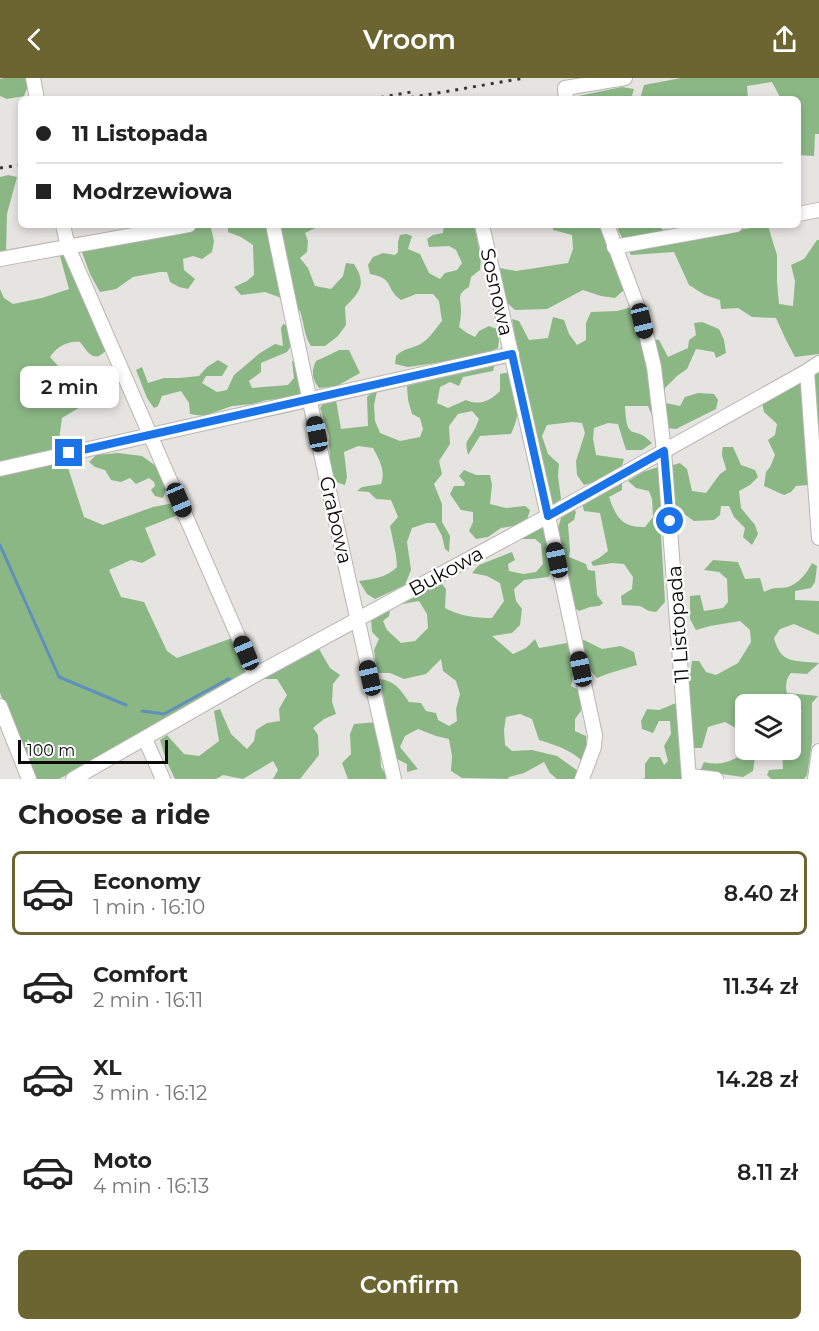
<!DOCTYPE html>
<meta charset="utf-8">
<style>
:root{--surface:#fff;--page:#f2f2f2;--text:#222;--muted:#767676;--line:#e0e0e0;--accent:#6c6532}
body{margin:0;font-family:Montserrat,sans-serif;background:var(--page);color:var(--text);height:100vh;display:flex;flex-direction:column;font-size:22px;white-space:nowrap}
*{box-sizing:border-box;margin:0}
p{font-size:20px;color:var(--muted)}
.icon{flex:none;width:33px;height:33px;fill:none;stroke:currentColor;stroke-width:2;stroke-linecap:round;stroke-linejoin:round}
.map{position:relative;height:701px;overflow:hidden}
.details{display:flex;flex-direction:column;background:var(--surface);flex:1}
.details>*{flex:none}
.banner{position:absolute;left:18px;top:18px;width:783px;height:132px;border-radius:9px;box-shadow:0 3px 9px #0003;display:grid;align-content:center;height:132px;padding:0 18px;background:var(--surface)}
.fabs{position:absolute;left:735px;top:616px;display:grid;gap:12px}
.fabs a{display:grid;place-items:center;width:66px;height:66px;border-radius:9px;background:var(--surface);box-shadow:0 3px 9px #0003;font-size:30px}
.scale{position:absolute;left:18px;bottom:15px;width:150px;box-sizing:border-box;padding-left:6px;border:3px solid #0c0b0a;border-top:0;font-size:16px;line-height:21px;white-space:nowrap;color:#0c0b0a;-webkit-text-stroke:4px #fff;paint-order:stroke}
.end{position:absolute;width:27px;height:27px;margin:-14px;border:8px solid #1a73e8;background:#fff;box-shadow:0 0 0 3px #fff}
.from{border-radius:50%}
.bubble{position:absolute;height:42px;border-radius:9px;background:var(--surface);box-shadow:0 3px 9px #0003;font-size:20px;font-weight:600;line-height:42px;text-align:center}
.car{position:absolute;width:18px;height:36px;margin:-18px -9px;border-radius:8px;box-shadow:0 0 4px 2px #0007;background:linear-gradient(#222 24%,#8ab4d8 0 40%,#222 0 76%,#8ab4d8 0 86%,#222 0)}
.banner b{display:flex;align-items:center;gap:21px;height:57px;font-size:22px}
.banner b+b{border-top:2px solid var(--line)}
.banner i{width:15px;height:15px;background:var(--text)}
ul{padding:0;list-style:none}
li{display:flex;align-items:center;gap:18px;height:84px;margin:0 12px 9px;padding:0 6px;border:3px solid transparent;border-radius:9px}
li div{flex:1}
li b{display:block;font-size:22px}
li em{font-style:normal;font-weight:600}
li.on{border-color:var(--accent)}
li>.icon{width:54px;height:54px;stroke-width:1.5}
h2{padding:0 18px;font-size:27px;line-height:72px}
.button{display:flex;gap:12px;margin-top:auto;padding:12px 18px}
.button a{flex:1;height:69px;border-radius:9px;background:var(--accent);color:#fff;font-size:24px;font-weight:600;line-height:69px;text-align:center}
header{display:flex;justify-content:space-between;align-items:center;height:78px;padding:0 18px;background:var(--accent);color:#fff;font-size:27px;font-weight:600}
.map>svg:first-child{display:block}
</style>
<header><svg class="icon" aria-label="back" viewBox="0 0 24 24"><path d="M15 5l-7 7 7 7"/></svg>Vroom<svg class="icon" aria-label="share" viewBox="0 0 24 24"><path d="M12 15V3M7 8l5-5 5 5M5 13v7h14v-7"/></svg></header>
<div class="map">
<svg width="819" height="701" viewBox="0 0 819 701">
<rect width="100%" height="100%" fill="#e6e4e1"/>
<!-- forest -->
<g fill="#8bb785">
<path d="M4,0H25L28,8L24,18L7,21L0,18V1Z"/>
<path d="M681,0H819V56H815L814,78L798,77V21H781L772,4L747,8L748,21H688L681,19L671,21H640L644,7Z"/>
<path d="M622,9L634,11L631,21H578V18Z"/>
<path d="M8,97L17,99L7,136L6,173L0,187V99Z"/>
<path d="M228,147H321L305,155L308,163L307,174L300,180L308,190L315,208L331,211L343,198L346,185L354,186C367,206 360,214 345,229L346,247L338,258L325,268H311C304,258 304,244 300,233L284,226L279,219L265,214L241,217L234,209L247,203L254,197L253,167L241,159L228,154Z"/>
<path d="M444,147H474L481,180L480,192L471,199L469,209C456,216 461,221 461,232C461,238 460,244 459,249L467,255L475,259L479,253L489,248L497,251L499,262L498,270L482,277L456,282L408,289L395,286L396,278C405,269 413,271 422,265C430,260 436,250 442,243L439,223L433,216H416L401,222C384,210 396,201 370,196L368,187L373,179L383,175L395,177L398,174V164L400,157L406,156L412,158L408,171L420,176L429,195L440,201L445,195L457,192L462,185L456,172L449,168L429,169L427,161L433,157L443,155Z"/>
<path d="M553,147H603L625,211L615,220L601,218L583,212L547,231L515,232L505,223L500,190L516,193L568,185L573,171L572,157L553,152Z"/>
<path d="M619,147H658L663,152L692,149L721,154L768,148L777,177V204L779,226L793,228L795,203L791,187L804,181L817,162H819V276L795,279L786,262L776,240L752,239L738,230L721,231L720,222L705,217L689,207L674,174L631,177L618,152Z"/>
<path d="M204,148L211,150L214,163L212,174L202,181L193,178L183,181L184,192L195,201L188,211L179,209L170,204L167,194H160L133,199L116,211L100,214L90,196L82,174L86,170L176,157L181,153Z"/>
<path d="M68,175L107,271C95,286 89,276 80,264C69,262 56,269 50,279L60,290L77,293V308L87,325L62,340L59,362L84,439L103,447L153,429L174,425L178,437L145,450L156,477L142,485L131,482L109,492L121,519L144,524L167,573L177,580L232,560L249,597L59,701H36L0,615V211L4,220L13,226L42,220L69,211L60,178Z"/>
<path d="M632,229L642,260L659,262L668,279L688,270L689,262L696,257L694,245L702,244L719,251L724,262L726,275L716,280L714,274L696,271L687,291L677,298L665,310V325L680,328L685,319L698,315L714,316L718,322L716,331L676,351L657,349L648,328H625C627,367 634,345 652,365L642,372H626L618,346L608,345L594,350L593,360L596,377L624,381L621,391C608,396 597,404 584,407L577,397L576,383L585,355L582,345L572,344L547,347L542,358L548,376L559,386L558,398L561,421L552,427L528,333L512,241L519,243L529,262L548,260L553,239L564,242L569,256L577,267L586,262V245L591,234L617,233Z"/>
<path d="M283,246L290,248L292,266L287,274L261,285V294L249,303L252,310L288,307L294,300L292,283L301,286L304,315L288,320L267,322L252,326L232,328L204,338L190,336L189,325L181,313L162,318L158,328L154,330L147,320L136,292L142,289L148,305L164,300H179L199,298L207,289L218,282L228,288L222,298H206L202,305L217,314L227,312L234,297L260,275L275,266L283,268L281,250Z"/>
<path d="M339,272H349L360,295L337,308L319,310C312,301 311,293 316,283L327,278Z"/>
<path d="M487,286H495L493,293L463,299L459,308L450,304L440,309L437,325L448,330L466,322C480,328 490,323 500,313V296L510,294C517,319 523,330 511,356L480,358L468,377C465,363 466,365 473,354C476,350 477,345 479,341L472,333L458,336L449,348L450,366L439,383L442,396L434,406L442,426V444L450,458L449,474L445,471L442,458L435,445H427L412,450L407,464L411,492L405,507L375,521L367,516L359,503C373,501 386,500 397,489L396,477L390,448L398,439L391,422L376,421L369,414L357,413L362,409L381,406C386,393 379,381 373,370L358,368L344,374L347,399L345,407L336,404L330,386L329,358L320,330L325,323L336,322L341,351L368,348L367,319L371,315L377,313L374,327L375,343L380,355L400,363L420,359L423,351L420,340L412,336L408,322L407,308Z"/>
<path d="M819,294V412L808,407L796,408L791,414L784,417L764,408L766,394L770,389L775,377L768,362L775,357L777,346L764,334L762,325L777,315Z"/>
<path d="M723,369H733L741,387L755,392L758,399L750,407L739,413L741,430L755,447L758,456L752,467L743,459L745,450L734,439L729,428H721L720,437L714,442L694,443L684,436L675,434L670,388L680,385L687,391L692,413L706,415L720,396L726,392C725,382 720,380 723,369Z"/>
<path d="M118,375L142,378L160,391L167,408L163,420L155,418L151,412L155,408L154,404L149,400L136,406L130,400L121,404L111,402L105,392L95,389L89,384L96,377Z"/>
<path d="M658,389L661,390L676,457H661L665,524L656,534L649,533L640,528L622,527L621,518L632,511L633,499L624,486L612,485L593,488L591,484L599,480L608,473L600,435L584,433L582,424L617,404L622,406V412L609,419C616,439 622,450 645,449L653,439L652,421L649,413L636,410L628,403L643,394Z"/>
<path d="M464,392L476,397H490L492,407L490,426L506,430L525,428L530,432L527,442L513,448L501,450L488,459L476,461L469,453L473,444V434L461,432L450,416L454,408H464L465,405L459,398Z"/>
<path d="M574,431L576,434L574,442L568,446L570,473L569,479L586,486L588,492L595,493L597,517L603,525L599,528L590,529L579,533L573,529L568,511L569,502L561,489L558,450L562,437Z"/>
<path d="M545,449L552,493L548,499L524,502L514,511L516,523L522,531L520,547L512,555L492,558L513,576L526,570L535,561L539,570L584,562L602,571L621,568L634,574L637,587L610,595L597,600L589,591L575,588L571,608L580,613L581,633L575,641V653L586,658L587,674L581,682C569,671 555,667 539,662L532,641L520,636L506,639L504,652L505,667L512,673L532,672L557,678L578,693L575,701H557L550,695L544,684L524,695L509,699L508,701L462,700L451,693L452,678L449,661L436,658L418,651L405,658L400,669L418,691L407,694V686L395,680L380,601C395,603 401,612 409,624L421,625L426,633L436,635L438,642L449,648L457,643L456,631L460,616L456,603L443,593L441,581L426,596L404,601L390,595H377L374,572L379,561L372,554L371,541L390,531L389,538L383,543L387,552L401,565L415,563L428,550L427,536L419,523L397,527L404,520L442,506L446,511L445,530C460,538 475,540 492,540L504,523L500,505L487,498L472,495L479,487L512,474L515,482L508,486L509,493L523,496L536,494L543,486L541,466L535,461H522V458L537,451Z"/>
<path d="M713,482L738,484L745,501L760,500L764,514C775,508 778,511 788,509C799,505 807,495 812,485L817,488L815,504L811,510L795,513V522L819,523V557L794,546L780,551L774,560C781,587 795,582 819,585L807,596L791,595C786,600 785,609 787,615L818,618L812,625V664L807,697L804,701H771L767,697L769,692L783,691L782,672H790L791,643L802,634L798,627L791,630L790,627H746V672H756L753,693L743,699L700,693L704,684C720,688 729,684 744,676L741,653L725,644L708,649L702,670H694L689,605L692,583H699L706,594L716,597L738,585L751,564L750,552L740,543L710,548L696,552L690,541V518L700,517L704,533L723,530L728,524L727,501L719,494L704,492Z"/>
<path d="M319,571L330,590L340,597L333,606L332,624L336,636L324,641L313,650L318,657L319,677L300,701H273L278,692L273,683L243,701L223,697L216,701H175L166,682L160,662L167,657L184,676L199,678L219,663L214,633L220,631L231,656L247,671L254,663L256,652L267,645L280,643L279,631L287,617L277,601H263L270,596Z"/>
<path d="M676,625L681,631L680,638L677,644L679,650L683,701H642L645,700V686L650,679H660L664,687L668,683L664,668L671,656L670,643H659L653,655L642,651L641,643L647,631L659,632Z"/>
<path d="M378,644L381,689L389,701H348L342,685L351,676L350,656L354,646Z"/>
</g>
<g fill="none" stroke-linecap="round" stroke-linejoin="round">
<!-- stream -->
<g stroke="#5d91bb" stroke-width="3">
<path d="M0,467L59,599L126,627"/>
<path d="M142,633L164,636L228,601L235,604"/>
</g>
<defs>
<g id="minor">
<path d="M33,0L37,21"/>
<path d="M566,21L565,10L625,0"/>
<path d="M798,136L819,132"/>
<path d="M63,147L68,169L255,597"/>
<path d="M273,147C311,332 351,517 394,701"/>
<path d="M482,147L548,438L595,657L594,669L582,701"/>
<path d="M607,147L643,243L654,289L664,373L689,701"/>
<path d="M614,169L736,147"/>
<path d="M0,181L189,147"/>
<path d="M807,293L819,460"/>
<path d="M0,391L512,276"/>
<path d="M0,628L29,701"/>
<path d="M145,661L163,701"/>
<path d="M690,698L716,701"/>
<path d="M73,701L255,597L548,438L807,293L819,285"/>
<path d="M815,701L819,673"/>
</g>
</defs>
<!-- minor casing -->
<use href="#minor" stroke="#b8b5b3" stroke-width="16"/>
<!-- minor -->
<use href="#minor" stroke="#fff" stroke-width="14"/>
<!-- rail -->
<g stroke="#383736" stroke-width="3" stroke-dasharray="3 6" stroke-linecap="butt">
<path d="M372,21L411,14"/>
<path d="M402,21L525,0"/>
<path d="M0,90L21,87"/>
</g>
</g>
<g fill="none" stroke-linecap="round" stroke-linejoin="round">
<!-- route -->
<path stroke="#1a73e8" stroke-width="8" d="M69,375L512,276L548,438L664,373L670,443"/>
</g>
<g text-anchor="middle" dominant-baseline="central" stroke-width="4.5" stroke-linejoin="round" paint-order="stroke">
<!-- street labels -->
<g font-size="20" fill="#0c0b0a" stroke="#fff">
<text transform="translate(497 214) rotate(77)">Sosnowa</text>
<text transform="translate(336 442) rotate(77)">Grabowa</text>
<text transform="translate(446 493) rotate(-29)">Bukowa</text>
<text transform="translate(678 546) rotate(-94)">11 Listopada</text>
</g>
</g>
</svg>
<div class="fabs">
<a><svg class="icon" aria-label="layers" viewBox="0 0 24 24"><path d="M12 4l9 5-9 5-9-5zM3 14l9 5 9-5"/></svg></a>
</div>
<div class="scale">100 m</div>
<i class="end from" style="left:670px;top:443px"></i>
<i class="end" style="left:69px;top:375px"></i>
<div class="bubble" style="left:20px;top:288px;width:99px">2 min</div>
<i class="car" style="left:642px;top:243px;rotate:166deg"></i>
<i class="car" style="left:317px;top:356px;rotate:349deg"></i>
<i class="car" style="left:179px;top:422px;rotate:157deg"></i>
<i class="car" style="left:557px;top:482px;rotate:348deg"></i>
<i class="car" style="left:246px;top:575px;rotate:337deg"></i>
<i class="car" style="left:581px;top:591px;rotate:348deg"></i>
<i class="car" style="left:370px;top:600px;rotate:347deg"></i>
<div class="banner">
<b><i class="from"></i>11 Listopada</b>
<b><i></i>Modrzewiowa</b>
</div>
</div>
<section class="details">
<h2>Choose a ride</h2>
<ul>
<li class="on"><svg class="icon" aria-label="car" viewBox="0 0 24 24"><path d="M5 17H2v-5l4-1 3-4h7l3 4 3 1v5h-3M9 17h6M6 11h13"/><circle cx="7" cy="17" r="2"/><circle cx="17" cy="17" r="2"/></svg><div><b>Economy</b><p>1 min · 16:10</p></div><em>8.40 zł</em></li>
<li><svg class="icon" aria-label="car" viewBox="0 0 24 24"><path d="M5 17H2v-5l4-1 3-4h7l3 4 3 1v5h-3M9 17h6M6 11h13"/><circle cx="7" cy="17" r="2"/><circle cx="17" cy="17" r="2"/></svg><div><b>Comfort</b><p>2 min · 16:11</p></div><em>11.34 zł</em></li>
<li><svg class="icon" aria-label="car" viewBox="0 0 24 24"><path d="M5 17H2v-5l4-1 3-4h7l3 4 3 1v5h-3M9 17h6M6 11h13"/><circle cx="7" cy="17" r="2"/><circle cx="17" cy="17" r="2"/></svg><div><b>XL</b><p>3 min · 16:12</p></div><em>14.28 zł</em></li>
<li><svg class="icon" aria-label="car" viewBox="0 0 24 24"><path d="M5 17H2v-5l4-1 3-4h7l3 4 3 1v5h-3M9 17h6M6 11h13"/><circle cx="7" cy="17" r="2"/><circle cx="17" cy="17" r="2"/></svg><div><b>Moto</b><p>4 min · 16:13</p></div><em>8.11 zł</em></li>
</ul>
<div class="button"><a>Confirm</a></div>
</section>
